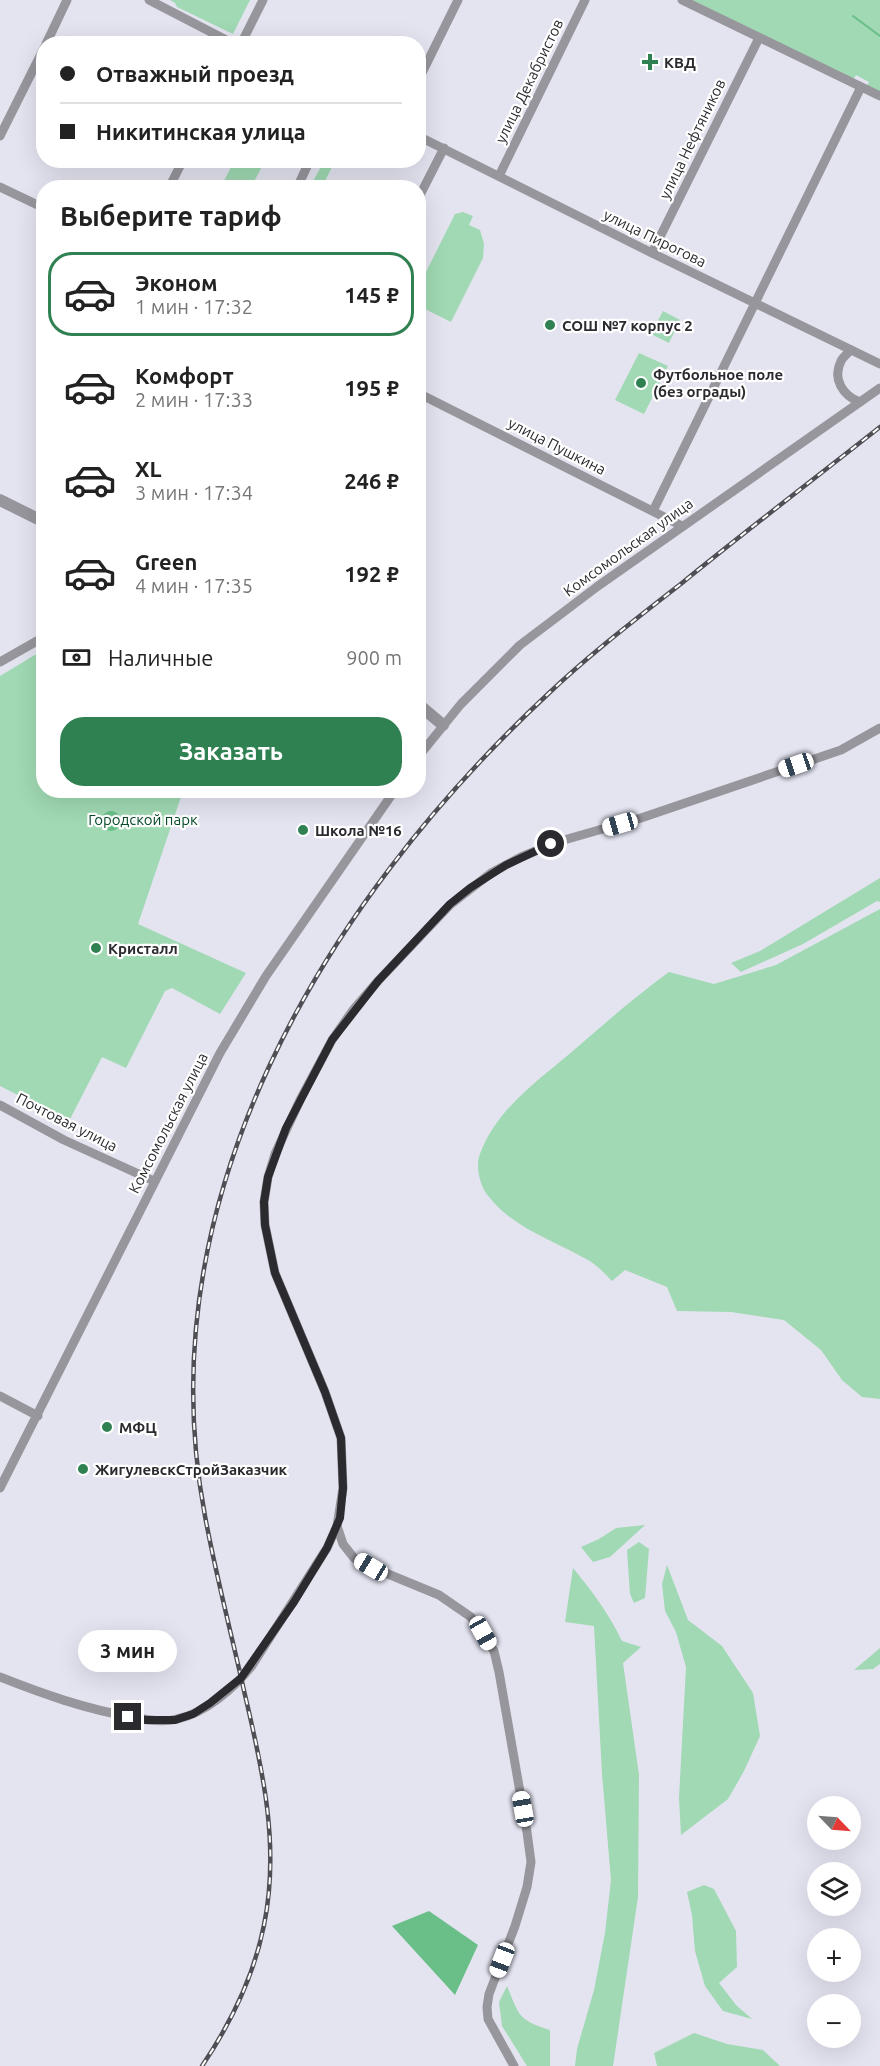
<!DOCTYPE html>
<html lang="ru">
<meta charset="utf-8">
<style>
:root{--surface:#fff;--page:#f6f6f6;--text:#222;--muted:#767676;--line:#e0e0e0;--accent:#308152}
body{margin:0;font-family:Ubuntu,sans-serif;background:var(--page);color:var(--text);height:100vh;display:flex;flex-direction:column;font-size:22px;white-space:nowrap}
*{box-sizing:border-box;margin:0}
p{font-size:20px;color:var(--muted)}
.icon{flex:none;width:33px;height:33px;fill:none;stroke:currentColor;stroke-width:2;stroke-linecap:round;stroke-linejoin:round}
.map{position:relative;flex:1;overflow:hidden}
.side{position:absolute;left:36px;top:180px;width:390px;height:618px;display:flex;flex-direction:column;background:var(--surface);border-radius:24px;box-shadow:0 6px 24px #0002}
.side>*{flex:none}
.guide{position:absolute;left:36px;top:36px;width:390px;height:132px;border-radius:24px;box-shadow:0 6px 24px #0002;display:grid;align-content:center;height:132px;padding:0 24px;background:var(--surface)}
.needle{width:39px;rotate:115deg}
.tools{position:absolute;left:807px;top:1796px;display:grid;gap:12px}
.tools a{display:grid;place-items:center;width:54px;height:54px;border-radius:50%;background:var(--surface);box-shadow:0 6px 24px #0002;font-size:30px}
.end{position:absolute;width:27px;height:27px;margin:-14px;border:8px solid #2a2a2f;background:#fff;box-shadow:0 0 0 3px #fff}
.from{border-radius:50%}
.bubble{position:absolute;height:42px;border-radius:21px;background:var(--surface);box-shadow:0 6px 24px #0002;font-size:20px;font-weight:600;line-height:42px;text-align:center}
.car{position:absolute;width:18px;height:36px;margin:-18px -9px;border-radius:8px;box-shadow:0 0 4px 2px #0007;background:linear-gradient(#fff 24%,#345 0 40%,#fff 0 76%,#345 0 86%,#fff 0)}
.guide b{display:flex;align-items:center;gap:21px;height:57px;font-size:22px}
.guide b+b{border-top:2px solid var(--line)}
.guide i{width:15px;height:15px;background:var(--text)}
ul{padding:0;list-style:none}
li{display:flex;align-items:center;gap:18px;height:84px;margin:0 12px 9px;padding:0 12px;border:3px solid transparent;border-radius:24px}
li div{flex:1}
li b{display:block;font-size:22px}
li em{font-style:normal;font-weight:600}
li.active{border-color:var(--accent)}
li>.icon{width:54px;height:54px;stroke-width:1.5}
h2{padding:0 24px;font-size:27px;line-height:72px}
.pay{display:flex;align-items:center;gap:15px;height:66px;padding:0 24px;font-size:22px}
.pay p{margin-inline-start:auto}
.cta{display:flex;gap:12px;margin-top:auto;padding:12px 24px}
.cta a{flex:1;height:69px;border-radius:24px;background:var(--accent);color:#fff;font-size:24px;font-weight:600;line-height:69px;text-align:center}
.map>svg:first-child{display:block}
</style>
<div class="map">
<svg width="880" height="2066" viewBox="0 0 880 2066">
<rect width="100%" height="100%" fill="#e4e4f1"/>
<!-- green -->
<g fill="#a0d9b3">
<path d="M170,0H250L233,34L177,7L175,3Z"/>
<path d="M692,0H880V93L866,87L869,82L856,75L853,80Z"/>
<path d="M234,161H265L251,187H221Z"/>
<path d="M324,161H335L323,185L329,187H310Z"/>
<path d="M463,212L473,216L469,225L480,230L484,244L483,258L451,322L419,306V286L455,214Z"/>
<path d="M663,311L680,320L669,343L651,334Z"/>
<path d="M639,353L668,366L644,414L615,400Z"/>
<path d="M43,650L44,790L183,791L138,924L246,973L220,1014L172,988L165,991L126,1068L102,1057L69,1121L0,1086V676Z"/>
<path d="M880,878V902L877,901L803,944L741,972L731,963L760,951Z"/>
<path d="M880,909V1399L862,1397L842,1380L821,1350L784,1320L731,1312L677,1311L667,1287L625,1270L612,1281C605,1274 597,1265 588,1260C555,1241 513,1228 489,1197C480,1187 475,1166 480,1154C496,1109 539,1080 574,1050C605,1023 636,996 669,972L714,984L776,965Z"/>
<path d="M645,1525L610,1557L593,1562L581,1547L599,1539L616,1528Z"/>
<path d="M639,1542L649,1549L645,1598L634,1603L630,1594L627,1550Z"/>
<path d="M667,1565L688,1620L722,1646L753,1693L760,1736L744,1771L728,1799L681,1835L679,1798L686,1667L676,1632L665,1611L662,1584Z"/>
<path d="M573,1568C592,1591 609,1614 622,1641L641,1647L623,1663L639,1775L638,1897L613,2066H575L577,2049L594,1990L605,1933L611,1880L602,1774L594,1626L565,1622Z"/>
<path d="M880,1648V1664L873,1669L854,1670Z"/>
<path d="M704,1885L714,1889L736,1931L737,1967L719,1983L736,2005L752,2019L723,2011L705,1986L695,1951L692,1915L687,1892Z"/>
<path d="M507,1986C519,2015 518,2020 550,2030V2066H527L502,2026L499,2002Z"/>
<path d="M694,2033L727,2044L763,2050L780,2066H657L654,2053Z"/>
</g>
<!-- water -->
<g fill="#6abf89">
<circle cx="111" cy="821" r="10"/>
<path d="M429,1911L478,1945L455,1995L392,1926Z"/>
</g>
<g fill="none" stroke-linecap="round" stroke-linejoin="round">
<!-- stream -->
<path stroke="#6abf89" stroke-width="2" d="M853,16L880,36"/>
<!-- minor -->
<g stroke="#96969c" stroke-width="9">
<path d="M149,0L234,44"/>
<path d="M682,0L880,96"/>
<path d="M46,44L67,0"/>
<path d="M241,44L263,0"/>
<path d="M418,81L458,0"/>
<path d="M0,136L44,48"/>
<path d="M418,136L652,253L880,364"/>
<path d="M499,176L585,0"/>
<path d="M0,187L44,208"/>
<path d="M169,188L183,160"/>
<path d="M297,188L310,160"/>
<path d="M418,199L444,148"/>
<path d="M652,253L759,38"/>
<path d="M851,350C848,353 843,357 841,361C832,379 843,396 860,402"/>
<path d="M418,393L682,526"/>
<path d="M653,511L861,87"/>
<path d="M0,662L44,637"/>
<path d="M418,757L461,704L520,645L598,586L880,388"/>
<path d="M0,1105L64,1140L154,1181"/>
<path d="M0,1396L38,1416"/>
<path d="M0,1488L220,1053L266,976L395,790"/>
<path d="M0,1677C43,1694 85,1709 132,1717C146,1720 163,1723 177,1719C206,1713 233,1689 251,1667L327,1548L337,1526"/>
<path d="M514,2066L488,2019L487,2007L489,1994L515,1926L527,1887L531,1862L527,1832L499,1672L494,1651L471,1617L439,1595L371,1567L354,1558L343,1544L337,1526L343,1488L341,1438L325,1392L275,1273L265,1225L264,1202L268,1177L275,1154L301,1098L332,1040L353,1010L378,981L450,905L491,873L521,857L557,842L641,818L841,750L880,728"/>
</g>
<!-- tertiary -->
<g stroke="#96969c" stroke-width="12">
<path d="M0,500L44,522"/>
<path d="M418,704L443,725"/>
</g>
<defs>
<path id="rail" d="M202,2066C231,2023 254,1976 264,1925C280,1847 263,1771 245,1695C232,1636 216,1576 205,1516C145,1199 324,903 548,694C590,654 636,619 682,583C747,530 814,479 880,427"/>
</defs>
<!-- rail casing -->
<use href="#rail" stroke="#4e4e54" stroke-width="4.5"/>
<!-- rail -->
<use href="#rail" stroke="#fff" stroke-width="2" stroke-dasharray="7" stroke-linecap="butt"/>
</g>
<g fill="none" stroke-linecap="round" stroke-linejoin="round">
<!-- route -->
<path stroke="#2a2a2f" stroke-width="8" d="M128,1717L146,1720H175L193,1714L210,1703L241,1678L294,1602L327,1548L340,1518L343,1488L341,1438L325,1392L275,1273L265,1225L264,1202L268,1177L286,1128L332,1040L378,981L450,904L470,888L506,865L551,844"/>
</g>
<!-- markers -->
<g fill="#308152" stroke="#fff" stroke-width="2">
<path d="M647 53h6v6h6v6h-6v6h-6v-6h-6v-6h6z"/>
<circle cx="550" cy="325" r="6"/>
<circle cx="641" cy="383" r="6"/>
<circle cx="303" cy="830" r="6"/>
<circle cx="96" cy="948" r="6"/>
<circle cx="107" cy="1427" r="6"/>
<circle cx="83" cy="1469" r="6"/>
</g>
<g text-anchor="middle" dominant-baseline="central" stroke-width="4.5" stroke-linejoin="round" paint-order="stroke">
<!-- poi labels -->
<g font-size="15" font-weight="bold" fill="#2a2a2f" stroke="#fff" text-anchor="start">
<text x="664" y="62">КВД</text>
<text x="562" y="325">СОШ №7 корпус 2</text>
<text x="653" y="374">Футбольное поле<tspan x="653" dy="17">(без ограды)</tspan></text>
<text x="315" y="830">Школа №16</text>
<text x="108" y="948">Кристалл</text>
<text x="119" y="1427">МФЦ</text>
<text x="95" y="1469">ЖигулевскСтройЗаказчик</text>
</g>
<!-- street labels -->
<g font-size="15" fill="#2a2a2f" stroke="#fff">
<text transform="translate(529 81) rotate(-64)">улица Декабристов</text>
<text transform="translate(692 139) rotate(-64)">улица Нефтяников</text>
<text transform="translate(655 238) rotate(26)">улица Пирогова</text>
<text transform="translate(557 446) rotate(27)">улица Пушкина</text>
<text transform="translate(628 547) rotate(-36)">Комсомольская улица</text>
<text transform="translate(67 1122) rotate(27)">Почтовая улица</text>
<text transform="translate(168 1123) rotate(-63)">Комсомольская улица</text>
</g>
<!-- park labels -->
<g font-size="15" fill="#084c29" stroke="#fff">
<text x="143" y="819">Городской парк</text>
</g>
</g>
</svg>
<div class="tools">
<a><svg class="needle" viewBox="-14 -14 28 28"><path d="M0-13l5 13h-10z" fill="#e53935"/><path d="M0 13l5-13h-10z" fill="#767676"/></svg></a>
<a><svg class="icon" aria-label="layers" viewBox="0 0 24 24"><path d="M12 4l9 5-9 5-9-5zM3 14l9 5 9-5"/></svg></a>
<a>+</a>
<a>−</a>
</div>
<i class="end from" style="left:551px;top:844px"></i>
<i class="end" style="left:128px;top:1717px"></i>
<div class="bubble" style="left:78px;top:1630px;width:99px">3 мин</div>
<i class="car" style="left:796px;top:765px;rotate:251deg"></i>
<i class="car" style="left:620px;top:824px;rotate:254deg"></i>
<i class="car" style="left:371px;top:1567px;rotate:301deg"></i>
<i class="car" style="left:483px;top:1633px;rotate:151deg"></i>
<i class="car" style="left:523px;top:1809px;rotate:350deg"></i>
<i class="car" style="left:502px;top:1960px;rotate:201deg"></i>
<div class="guide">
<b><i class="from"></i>Отважный проезд</b>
<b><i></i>Никитинская улица</b>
</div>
<section class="side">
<h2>Выберите тариф</h2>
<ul>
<li class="active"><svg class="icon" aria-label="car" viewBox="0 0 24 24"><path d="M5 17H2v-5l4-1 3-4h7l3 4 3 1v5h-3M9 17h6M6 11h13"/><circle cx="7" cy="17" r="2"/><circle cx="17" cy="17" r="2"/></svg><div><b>Эконом</b><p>1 мин · 17:32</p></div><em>145 ₽</em></li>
<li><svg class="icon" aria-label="car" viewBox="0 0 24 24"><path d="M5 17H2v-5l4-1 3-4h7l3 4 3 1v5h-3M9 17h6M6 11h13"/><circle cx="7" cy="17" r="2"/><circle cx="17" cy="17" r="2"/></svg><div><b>Комфорт</b><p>2 мин · 17:33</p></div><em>195 ₽</em></li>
<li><svg class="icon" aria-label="car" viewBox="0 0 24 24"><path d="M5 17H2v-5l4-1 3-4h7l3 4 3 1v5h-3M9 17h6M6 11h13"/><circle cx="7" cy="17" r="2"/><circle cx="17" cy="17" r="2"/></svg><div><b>XL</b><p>3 мин · 17:34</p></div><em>246 ₽</em></li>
<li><svg class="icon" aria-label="car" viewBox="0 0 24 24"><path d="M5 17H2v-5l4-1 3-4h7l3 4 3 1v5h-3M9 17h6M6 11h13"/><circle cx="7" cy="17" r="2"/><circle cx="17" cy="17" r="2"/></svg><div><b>Green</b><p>4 мин · 17:35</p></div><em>192 ₽</em></li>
</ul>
<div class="pay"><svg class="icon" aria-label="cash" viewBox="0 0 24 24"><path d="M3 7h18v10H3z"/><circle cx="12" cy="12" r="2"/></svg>Наличные<p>900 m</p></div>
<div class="cta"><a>Заказать</a></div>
</section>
</div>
